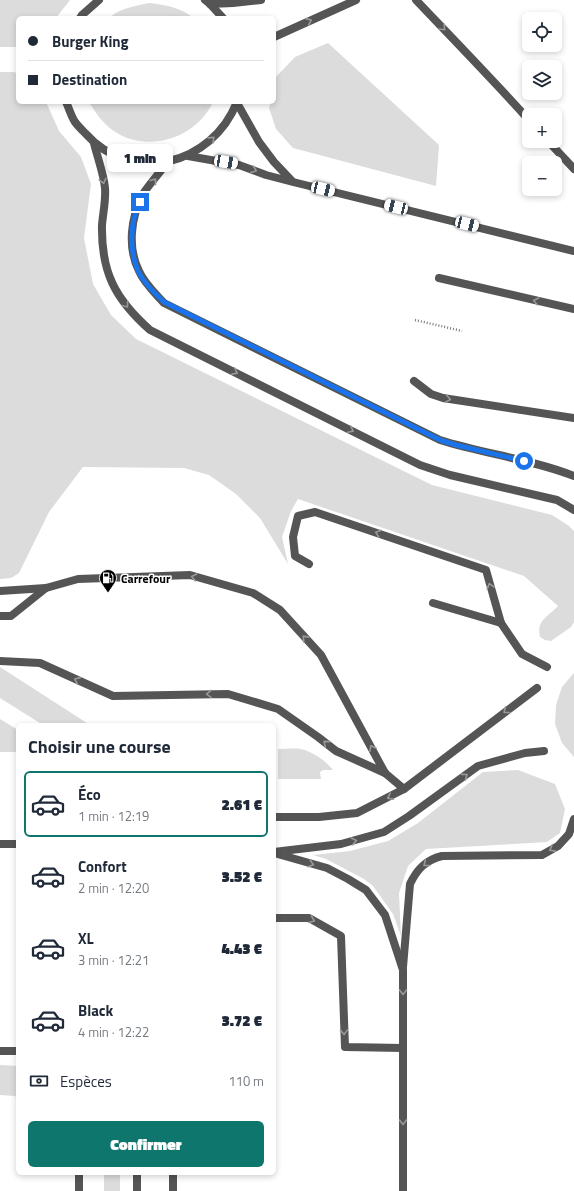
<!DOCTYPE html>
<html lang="fr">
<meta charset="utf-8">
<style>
:root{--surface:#fff;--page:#f2f2f3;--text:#1f2937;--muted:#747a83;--line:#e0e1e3;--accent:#0f766e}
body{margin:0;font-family:"Titillium Web",sans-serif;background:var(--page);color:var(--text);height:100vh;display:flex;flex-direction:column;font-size:15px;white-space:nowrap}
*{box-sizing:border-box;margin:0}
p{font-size:13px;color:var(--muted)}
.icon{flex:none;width:22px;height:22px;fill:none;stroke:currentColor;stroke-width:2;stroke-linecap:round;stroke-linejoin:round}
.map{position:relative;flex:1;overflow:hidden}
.drawer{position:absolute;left:16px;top:723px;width:260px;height:452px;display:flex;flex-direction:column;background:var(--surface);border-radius:6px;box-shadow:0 2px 6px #0003}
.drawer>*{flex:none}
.banner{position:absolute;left:16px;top:16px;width:260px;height:88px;border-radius:6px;box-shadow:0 2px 6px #0003;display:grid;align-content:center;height:88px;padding:0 12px;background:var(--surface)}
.buttons{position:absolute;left:522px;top:12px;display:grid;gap:8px}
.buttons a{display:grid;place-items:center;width:40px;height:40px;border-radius:6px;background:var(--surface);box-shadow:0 2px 6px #0003;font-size:20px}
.end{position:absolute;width:18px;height:18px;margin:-9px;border:5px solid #1a73e8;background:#fff;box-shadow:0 0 0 2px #fff}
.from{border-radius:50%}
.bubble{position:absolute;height:28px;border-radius:6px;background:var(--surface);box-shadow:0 2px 6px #0003;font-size:13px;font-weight:800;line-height:28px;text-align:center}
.car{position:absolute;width:12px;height:24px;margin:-12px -6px;border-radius:5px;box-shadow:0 0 3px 1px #0007;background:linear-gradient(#fff 24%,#345 0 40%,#fff 0 76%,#345 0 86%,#fff 0)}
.banner b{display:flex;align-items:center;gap:14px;height:38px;font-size:15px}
.banner b+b{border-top:1px solid var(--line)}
.banner i{width:10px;height:10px;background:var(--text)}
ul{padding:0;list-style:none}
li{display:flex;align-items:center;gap:12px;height:66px;margin:0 8px 6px;padding:0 4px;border:2px solid transparent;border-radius:6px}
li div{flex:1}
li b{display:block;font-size:15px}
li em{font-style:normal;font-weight:800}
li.current{border-color:var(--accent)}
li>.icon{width:36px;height:36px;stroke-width:1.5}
h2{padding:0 12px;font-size:18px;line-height:48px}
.pay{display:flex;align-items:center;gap:10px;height:44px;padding:0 12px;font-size:15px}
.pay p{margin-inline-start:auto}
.primary-button{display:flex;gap:8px;margin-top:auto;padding:8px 12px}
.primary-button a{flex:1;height:46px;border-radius:6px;background:var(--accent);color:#fff;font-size:16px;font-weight:800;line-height:46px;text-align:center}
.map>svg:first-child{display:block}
</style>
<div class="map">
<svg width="574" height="1191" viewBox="0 0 574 1191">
<rect width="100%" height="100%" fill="#fff"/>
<!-- green -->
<g fill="#dcdcdc">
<path d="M0,0H70L56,18H18V47H0Z"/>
<path d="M149,3C167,5 179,7 194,18H109C120,8 135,6 149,3Z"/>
<path d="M328,43L439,145L436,186L293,148L276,129L269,108L271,102H274L275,78L295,57Z"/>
<path d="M0,72H14L18,74V102H46L59,131L81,157L91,184L84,238L93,284L111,315L136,339L432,485L552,515L569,526L574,531V622L571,627L551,641L545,640L540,637C536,620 548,617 558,606L524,576L298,499L291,511L282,537L288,564L260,518L236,494L209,475L184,468L83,467L49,512L19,573L11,578L0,579Z"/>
<path d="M89,102H213C196,139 145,155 111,129C101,121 95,112 89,102Z"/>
<path d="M0,667L90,725H43L0,698Z"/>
<path d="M574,673V757L562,743L555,724L556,705L562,687Z"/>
<path d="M0,719L18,730V752H0Z"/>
<path d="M278,749C285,749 294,748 301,749C313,752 325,760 333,770H323L320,772L321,779H278Z"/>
<path d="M518,770L555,784L565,809L560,833L547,842L426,849L408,866L399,893L401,936L393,914L373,886L364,879L326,859L313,855L350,851L388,841L418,823L483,772Z"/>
<path d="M0,1065L18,1066V1099L15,1096L0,1095Z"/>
<rect x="104" y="1173" width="16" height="18"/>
</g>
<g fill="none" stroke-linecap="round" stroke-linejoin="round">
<!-- path -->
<path stroke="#777" stroke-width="2.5" stroke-dasharray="1 2" stroke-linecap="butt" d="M415,320L462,331"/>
<!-- service -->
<g stroke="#555" stroke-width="8">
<path d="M416,0C454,40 492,79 529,120"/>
<path d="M210,4L233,3L261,0"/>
<path d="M274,37L356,0"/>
<path d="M548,141L574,169"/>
<path d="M439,278L574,309"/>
<path d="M414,381L431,394L443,398L574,418"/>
<path d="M309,564L295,556L293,537L298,516L315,512L486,570L501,623L522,654L547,667"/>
<path d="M0,591L46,588L78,579L190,575L253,593L280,610L321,655L385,773L404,789"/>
<path d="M433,603L501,623"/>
<path d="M0,616H11L46,588"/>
<path d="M0,661L40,663L113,696L228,694L278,709L318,737L336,751L385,773"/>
<path d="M0,844H18"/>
<path d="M274,853L327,868L348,879L366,890L385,915L403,970V1191"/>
<path d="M274,918H309L341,936L345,1047L403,1048"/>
<path d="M403,967L410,884C417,869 426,860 442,856L542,855L558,846L569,834L574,819"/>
<path d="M0,1051H18"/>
<path d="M173,1191V1173"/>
</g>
<!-- minor -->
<g stroke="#555" stroke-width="8">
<path d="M205,0L210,4L223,18"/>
<path d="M80,18L82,15L99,0"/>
<path d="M66,102C69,108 71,116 75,122C78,126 82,130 85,133C132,186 212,165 237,102"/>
<path d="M237,103L259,142L274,162L292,181"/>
<path d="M94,143C97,156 104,175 105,188C106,200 103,213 102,225C101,272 115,299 150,330L420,465L450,475L557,500L574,510"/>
<path d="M188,156L239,165L266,175L293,182L574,251"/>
<path d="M167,162C160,173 150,183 143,194C131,217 127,247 139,271C144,283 155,293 164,303L440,440C484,454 531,459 574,476"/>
<path d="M274,817H319L357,813L404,789L537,688"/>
<path d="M274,852L341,844L384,832L409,816L478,766L525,753L544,751"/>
<path d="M79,1173V1191"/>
<path d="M137,1191V1173"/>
</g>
</g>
<!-- one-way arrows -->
<defs><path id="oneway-chevron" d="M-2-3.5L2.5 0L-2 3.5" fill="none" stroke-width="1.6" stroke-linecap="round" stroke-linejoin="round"/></defs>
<g stroke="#999">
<use href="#oneway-chevron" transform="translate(309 21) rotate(-24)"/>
<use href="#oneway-chevron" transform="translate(443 28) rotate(47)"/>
<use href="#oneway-chevron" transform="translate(212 139) rotate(-44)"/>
<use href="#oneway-chevron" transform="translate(254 170) rotate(20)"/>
<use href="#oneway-chevron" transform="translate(103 181) rotate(76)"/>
<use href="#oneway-chevron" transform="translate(154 181) rotate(-52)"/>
<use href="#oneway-chevron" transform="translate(536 301) rotate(-168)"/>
<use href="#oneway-chevron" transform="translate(126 305) rotate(53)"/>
<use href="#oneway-chevron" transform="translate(235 372) rotate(26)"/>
<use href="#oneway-chevron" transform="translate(448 399) rotate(10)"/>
<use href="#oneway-chevron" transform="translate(351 430) rotate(26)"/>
<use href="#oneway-chevron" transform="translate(378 533) rotate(-161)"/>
<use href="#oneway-chevron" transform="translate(194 577) rotate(-167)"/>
<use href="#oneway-chevron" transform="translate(490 586) rotate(-106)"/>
<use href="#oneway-chevron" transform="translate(305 638) rotate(-132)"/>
<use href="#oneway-chevron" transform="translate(77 680) rotate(-156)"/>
<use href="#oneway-chevron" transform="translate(209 694) rotate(179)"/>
<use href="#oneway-chevron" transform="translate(506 711) rotate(142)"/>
<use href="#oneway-chevron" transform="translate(326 743) rotate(-140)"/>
<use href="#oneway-chevron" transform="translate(372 748) rotate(-119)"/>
<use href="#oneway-chevron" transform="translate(465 776) rotate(-36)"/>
<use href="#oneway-chevron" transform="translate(390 797) rotate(153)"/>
<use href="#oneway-chevron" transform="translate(354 841) rotate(-13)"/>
<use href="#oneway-chevron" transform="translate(552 849) rotate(151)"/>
<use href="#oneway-chevron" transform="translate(311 864) rotate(16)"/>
<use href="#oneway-chevron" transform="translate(426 864) rotate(142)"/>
<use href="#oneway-chevron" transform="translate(312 920) rotate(22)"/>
<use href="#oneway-chevron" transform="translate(403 992) rotate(90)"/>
<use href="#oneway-chevron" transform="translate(344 1032) rotate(88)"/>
<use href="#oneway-chevron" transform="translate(403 1122) rotate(90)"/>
</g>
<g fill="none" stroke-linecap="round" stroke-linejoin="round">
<!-- route -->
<path stroke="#1a73e8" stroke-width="5" d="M140,202C130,222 129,250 138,271C144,283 154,293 164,302L440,440L456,445L524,461"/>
</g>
<!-- icons -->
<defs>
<symbol id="fuel-pin" viewBox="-11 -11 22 30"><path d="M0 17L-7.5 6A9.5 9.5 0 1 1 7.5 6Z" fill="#000" stroke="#fff"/><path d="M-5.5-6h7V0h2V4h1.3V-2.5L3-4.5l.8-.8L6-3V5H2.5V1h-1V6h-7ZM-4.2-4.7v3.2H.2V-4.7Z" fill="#fff"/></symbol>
</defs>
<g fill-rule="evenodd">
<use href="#fuel-pin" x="98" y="568" width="20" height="27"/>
</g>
<g text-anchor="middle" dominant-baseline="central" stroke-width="3" stroke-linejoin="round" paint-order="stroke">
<!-- poi labels -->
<g font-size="12" font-weight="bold" fill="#000" stroke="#fff" text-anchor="start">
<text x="121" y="578">Carrefour</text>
</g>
</g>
</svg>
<div class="buttons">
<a><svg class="icon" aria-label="locate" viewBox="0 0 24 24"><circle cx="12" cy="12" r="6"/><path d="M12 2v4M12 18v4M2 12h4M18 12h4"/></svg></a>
<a><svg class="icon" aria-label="layers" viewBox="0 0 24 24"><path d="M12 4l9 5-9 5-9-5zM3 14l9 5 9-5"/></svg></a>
<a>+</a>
<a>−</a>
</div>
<i class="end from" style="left:524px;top:461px"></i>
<i class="end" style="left:140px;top:202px"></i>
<div class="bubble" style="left:107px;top:144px;width:66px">1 min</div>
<i class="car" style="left:226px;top:162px;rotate:100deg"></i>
<i class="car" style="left:323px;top:189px;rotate:103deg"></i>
<i class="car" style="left:396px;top:207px;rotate:284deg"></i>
<i class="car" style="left:467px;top:224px;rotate:104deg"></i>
<div class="banner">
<b><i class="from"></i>Burger King</b>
<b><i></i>Destination</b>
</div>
<section class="drawer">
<h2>Choisir une course</h2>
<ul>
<li class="current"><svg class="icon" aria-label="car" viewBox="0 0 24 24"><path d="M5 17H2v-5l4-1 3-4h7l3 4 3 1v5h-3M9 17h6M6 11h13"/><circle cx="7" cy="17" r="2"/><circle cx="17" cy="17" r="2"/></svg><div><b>Éco</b><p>1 min · 12:19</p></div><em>2.61 €</em></li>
<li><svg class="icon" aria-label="car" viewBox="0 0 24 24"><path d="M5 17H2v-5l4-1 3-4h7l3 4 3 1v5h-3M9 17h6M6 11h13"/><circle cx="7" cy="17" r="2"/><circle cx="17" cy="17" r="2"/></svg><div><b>Confort</b><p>2 min · 12:20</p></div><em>3.52 €</em></li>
<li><svg class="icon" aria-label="car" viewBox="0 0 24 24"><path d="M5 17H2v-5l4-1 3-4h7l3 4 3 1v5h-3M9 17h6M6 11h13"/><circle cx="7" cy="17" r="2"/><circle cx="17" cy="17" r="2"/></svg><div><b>XL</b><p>3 min · 12:21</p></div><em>4.43 €</em></li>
<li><svg class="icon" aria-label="car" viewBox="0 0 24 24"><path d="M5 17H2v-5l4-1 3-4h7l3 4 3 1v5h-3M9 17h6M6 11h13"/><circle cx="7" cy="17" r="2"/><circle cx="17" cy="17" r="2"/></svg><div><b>Black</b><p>4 min · 12:22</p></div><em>3.72 €</em></li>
</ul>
<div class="pay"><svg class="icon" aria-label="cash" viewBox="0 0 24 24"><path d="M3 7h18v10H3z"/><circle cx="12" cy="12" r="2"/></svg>Espèces<p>110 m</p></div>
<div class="primary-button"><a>Confirmer</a></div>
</section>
</div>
